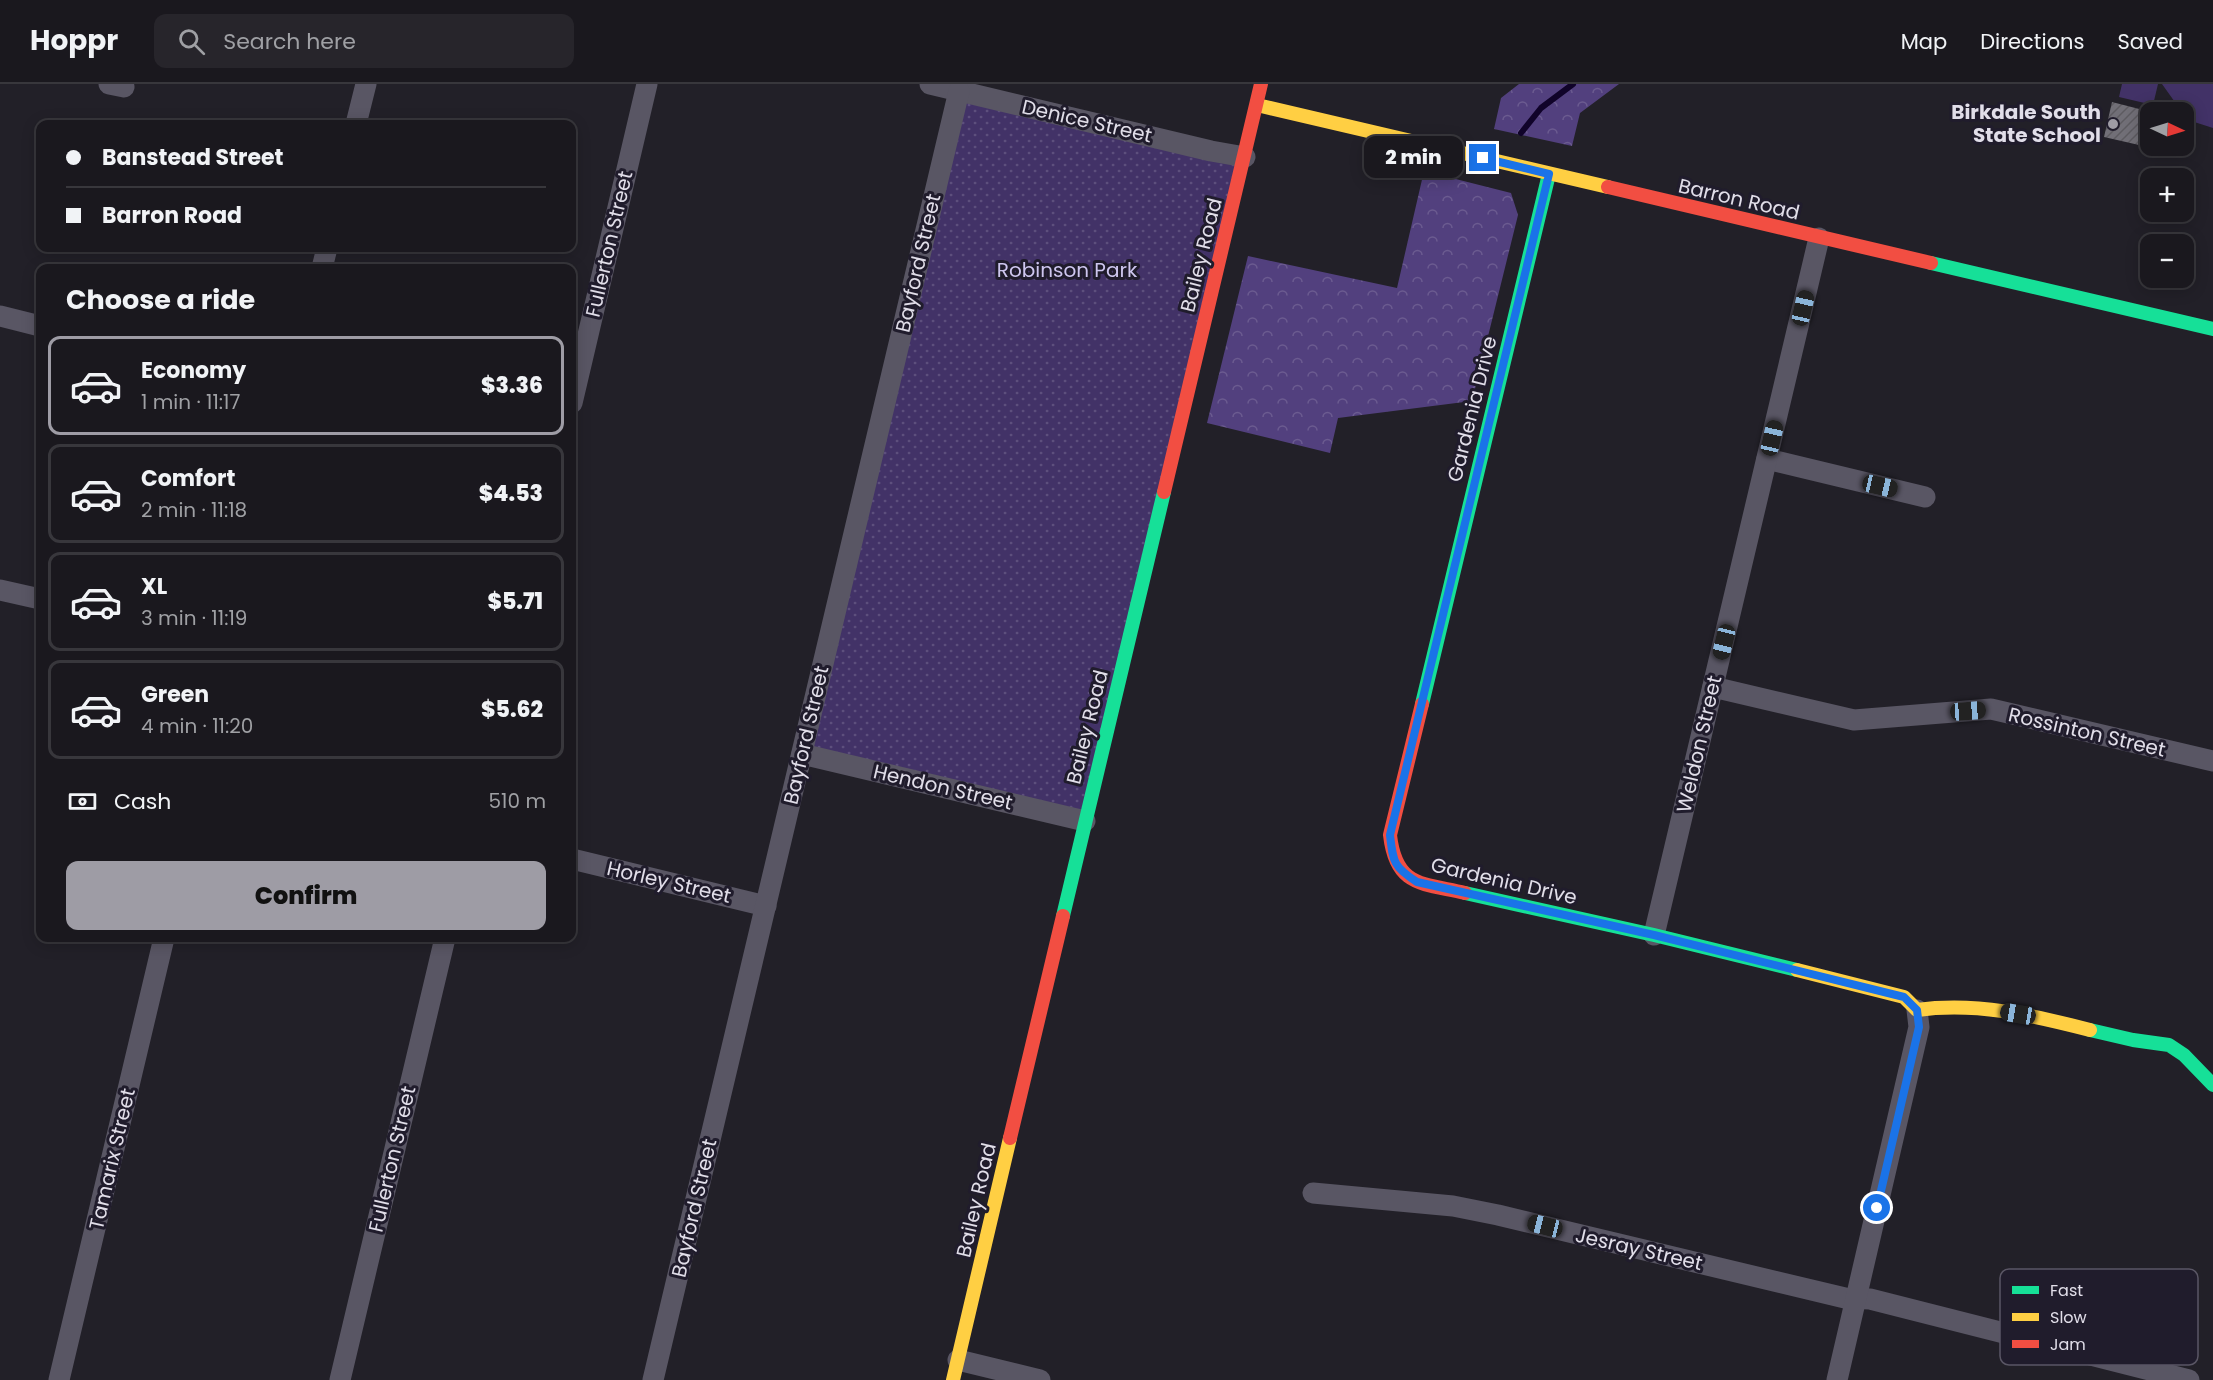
<!DOCTYPE html>
<meta charset="utf-8">
<style>
:root{--surface:#1a181e;--page:#27252b;--text:#f1f3f6;--muted:#9fa0a4;--line:#38373c;--accent:#9e9ca5}
body{margin:0;font-family:Poppins,sans-serif;background:var(--page);color:var(--text);height:100vh;display:flex;flex-direction:column;font-size:22px;white-space:nowrap}
*{box-sizing:border-box;margin:0}
p{font-size:20px;color:var(--muted)}
.icon{flex:none;width:33px;height:33px;fill:none;stroke:currentColor;stroke-width:2;stroke-linecap:round;stroke-linejoin:round}
.map{position:relative;flex:1;overflow:hidden}
.panel{position:absolute;left:36px;top:180px;width:540px;height:678px;display:flex;flex-direction:column;background:var(--surface);border-radius:12px;box-shadow:0 3px 15px #0003,0 0 0 2px var(--line)}
.panel>*{flex:none}
.hud{position:absolute;left:36px;top:36px;width:540px;height:132px;border-radius:12px;box-shadow:0 3px 15px #0003,0 0 0 2px var(--line);display:grid;align-content:center;height:132px;padding:0 30px;background:var(--surface)}
.needle{width:39px;rotate:94deg}
.tools{position:absolute;left:2140px;top:18px;display:grid;gap:12px}
.tools a{display:grid;place-items:center;width:54px;height:54px;border-radius:12px;background:var(--surface);box-shadow:0 3px 15px #0003,0 0 0 2px var(--line);font-size:30px}
.end{position:absolute;width:27px;height:27px;margin:-14px;border:8px solid #1a73e8;background:#fff;box-shadow:0 0 0 3px #fff}
.from{border-radius:50%}
.bubble{position:absolute;height:42px;border-radius:12px;background:var(--surface);box-shadow:0 3px 15px #0003,0 0 0 2px var(--line);font-size:20px;font-weight:800;line-height:42px;text-align:center}
.car{position:absolute;width:18px;height:36px;margin:-18px -9px;border-radius:8px;box-shadow:0 0 4px 2px #0007;background:linear-gradient(#222 24%,#8ab4d8 0 40%,#222 0 76%,#8ab4d8 0 86%,#222 0)}
.hud b{display:flex;align-items:center;gap:21px;height:57px;font-size:22px}
.hud b+b{border-top:2px solid var(--line)}
.hud i{width:15px;height:15px;background:var(--text)}
ul{padding:0;list-style:none}
li{display:flex;align-items:center;gap:18px;height:99px;margin:0 12px 9px;padding:0 18px;border:3px solid var(--line);border-radius:12px}
li div{flex:1}
li b{display:block;font-size:22px}
li em{font-style:normal;font-weight:800}
li.current{border-color:var(--accent)}
li>.icon{width:54px;height:54px;stroke-width:1.5}
h2{padding:0 30px;font-size:27px;line-height:72px}
.pay{display:flex;align-items:center;gap:15px;height:66px;padding:0 30px;font-size:22px}
.pay p{margin-inline-start:auto}
.primary-button{display:flex;gap:12px;margin-top:auto;padding:12px 30px}
.primary-button a{flex:1;height:69px;border-radius:12px;background:var(--accent);color:#111;font-size:24px;font-weight:800;line-height:69px;text-align:center}
header{display:flex;align-items:center;gap:36px;box-sizing:border-box;height:84px;padding:0 30px;background:var(--surface);border-bottom:2px solid var(--line)}
header strong{font-size:28px}
nav{display:flex;gap:33px;margin-inline-start:auto;font-size:21px}
.search{width:420px;height:54px;background:var(--page);display:flex;align-items:center;gap:15px;box-sizing:border-box;padding:0 21px;border-radius:12px;color:var(--muted);font-size:22px}
.map>svg:first-child{display:block}
</style>
<header>
<strong>Hoppr</strong>
<div class="search"><svg class="icon" aria-label="search" viewBox="0 0 24 24"><circle cx="10" cy="10" r="6"/><path d="M15 15l6 6"/></svg>Search here</div>
<nav><a>Map</a><a>Directions</a><a>Saved</a></nav>
</header>
<div class="map">
<svg width="2213" height="1296" viewBox="0 0 2213 1296">
<defs>
<pattern id="forest-crowns" width="20" height="18" patternUnits="userSpaceOnUse" patternTransform="scale(1.5)"><rect width="20" height="18" fill="#52407e"/><path d="M2 6a3 3 0 1 1 6 0M12 15a3 3 0 1 1 6 0" fill="none" stroke="#6b5b90"/></pattern>
<pattern id="park-dots" width="8" height="8" patternUnits="userSpaceOnUse" patternTransform="scale(1.5)"><rect width="8" height="8" fill="#423267"/><path d="M2 2h.1M6 6h.1" fill="none" stroke="#5d4f7d" stroke-width="1.8" stroke-linecap="round"/></pattern>
<pattern id="building-hatch" width="6" height="6" patternUnits="userSpaceOnUse" patternTransform="scale(1.5)"><rect width="6" height="6" fill="#716f77"/><path d="M-1 1l2-2M0 6l6-6M5 7l2-2" fill="none" stroke="#5d5b61"/></pattern>
</defs>
<rect width="100%" height="100%" fill="#222028"/>
<!-- forest -->
<g fill="url(#forest-crowns)">
<path d="M1519,0H1619L1580,29L1572,62L1494,45L1501,14Z"/>
<path d="M1424,87L1511,109L1518,131L1472,317L1338,334L1330,369L1207,339L1248,172L1397,204Z"/>
</g>
<!-- park -->
<path fill="url(#park-dots)" d="M959,7L1245,73L1085,737L802,670Z"/>
<!-- garden -->
<g fill="#423267">
<path d="M2122,0H2158L2153,21L2119,13Z"/>
<path d="M2162,0H2213V44L2188,36L2184,28H2182Z"/>
</g>
<g fill="none" stroke-linecap="round" stroke-linejoin="round">
<!-- stream -->
<path stroke="#100329" stroke-width="6" d="M1521,49L1541,24L1573,0"/>
</g>
<!-- building -->
<path fill="url(#building-hatch)" d="M2112,18L2147,27L2139,61L2104,53Z"/>
<g fill="none" stroke-linecap="round" stroke-linejoin="round">
<!-- street -->
<g stroke="#595664" stroke-width="21">
<path d="M109,0L124,3"/>
<path d="M930,0L1211,67L1245,73"/>
<path d="M356,40L366,0"/>
<path d="M322,184L327,164"/>
<path d="M0,232L40,242"/>
<path d="M572,319L647,0"/>
<path d="M1767,375L1925,413"/>
<path d="M0,506L40,515"/>
<path d="M1713,603L1854,636L1991,625L2213,677"/>
<path d="M802,670L1085,737"/>
<path d="M572,775L766,822"/>
<path d="M1654,851L1819,154"/>
<path d="M1313,1109L1453,1122L1498,1131L1845,1214L1870,1215L2189,1296"/>
<path d="M958,1276L1040,1296"/>
<path d="M59,1296L164,854"/>
<path d="M340,1296L445,854"/>
<path d="M653,1296L959,7"/>
<path d="M1837,1296L1919,943L1917,926"/>
</g>
<!-- fast -->
<g stroke="#16e098" stroke-width="14">
<path d="M1931,179L2213,245"/>
<path d="M1422,620L1549,90"/>
<path d="M1465,809L1654,851L1797,886"/>
<path d="M1063,832L1164,408"/>
<path d="M2090,946L2133,956L2169,961L2184,971L2213,1001"/>
</g>
<!-- slow -->
<g stroke="#ffcf43" stroke-width="14">
<path d="M1257,21L1608,103"/>
<path d="M1797,886L1904,913L1917,926C1977,918 2032,931 2090,946"/>
<path d="M953,1296L1010,1054"/>
</g>
<!-- jam -->
<g stroke="#f24e42" stroke-width="14">
<path d="M1608,103L1931,179"/>
<path d="M1164,408L1261,0"/>
<path d="M1422,620L1390,751C1396,803 1422,799 1465,809"/>
<path d="M1010,1054L1063,832"/>
</g>
</g>
<g fill="none" stroke-linecap="round" stroke-linejoin="round">
<!-- route -->
<path stroke="#1a73e8" stroke-width="8" d="M1483,74L1549,90L1390,751C1393,777 1393,783 1417,798L1654,851L1904,913L1917,926L1919,943L1877,1124"/>
</g>
<!-- markers -->
<circle fill="#9e9ca5" stroke="#201c2c" stroke-width="2" cx="2113" cy="40" r="6"/>
<g text-anchor="middle" dominant-baseline="central" stroke-width="6" stroke-linejoin="round" paint-order="stroke">
<!-- poi labels -->
<g font-size="20" font-weight="bold" fill="#e1dee9" stroke="#201c2c" text-anchor="end">
<text x="2101" y="28">Birkdale South<tspan x="2101" dy="23">State School</tspan></text>
</g>
<!-- street labels -->
<g font-size="20" fill="#e1dee9" stroke="#201c2c">
<text transform="translate(1087 37) rotate(13)">Denice Street</text>
<text transform="translate(1739 115) rotate(13)">Barron Road</text>
<text transform="translate(609 160) rotate(-77)">Fullerton Street</text>
<text transform="translate(1201 171) rotate(-76)">Bailey Road</text>
<text transform="translate(918 179) rotate(-77)">Bayford Street</text>
<text transform="translate(1472 325) rotate(-76)">Gardenia Drive</text>
<text transform="translate(1087 643) rotate(-76)">Bailey Road</text>
<text transform="translate(2087 648) rotate(13)">Rossinton Street</text>
<text transform="translate(806 651) rotate(-77)">Bayford Street</text>
<text transform="translate(1699 660) rotate(-77)">Weldon Street</text>
<text transform="translate(943 703) rotate(13)">Hendon Street</text>
<text transform="translate(1504 797) rotate(13)">Gardenia Drive</text>
<text transform="translate(669 798) rotate(13)">Horley Street</text>
<text transform="translate(112 1075) rotate(-77)">Tamarix Street</text>
<text transform="translate(392 1075) rotate(-77)">Fullerton Street</text>
<text transform="translate(976 1116) rotate(-77)">Bailey Road</text>
<text transform="translate(694 1124) rotate(-77)">Bayford Street</text>
<text transform="translate(1639 1165) rotate(13)">Jesray Street</text>
</g>
<!-- park labels -->
<g font-size="20" fill="#cec6ef" stroke="#201c2c">
<text x="1067" y="186">Robinson Park</text>
</g>
</g>
<!-- legend -->
<rect x="2000" y="1185" width="198" height="96" rx="9" fill="#201c2c" stroke="#5a5665" stroke-width="1.5"/>
<rect x="2012" y="1202" width="27" height="8" fill="#16e098"/>
<rect x="2012" y="1229" width="27" height="8" fill="#ffcf43"/>
<rect x="2012" y="1256" width="27" height="8" fill="#f24e42"/>
<g font-size="16" fill="#e1dee9">
<text x="2050" y="1212">Fast</text>
<text x="2050" y="1239">Slow</text>
<text x="2050" y="1266">Jam</text>
</g>
</svg>
<div class="tools">
<a><svg class="needle" viewBox="-14 -14 28 28"><path d="M0-13l5 13h-10z" fill="#e53935"/><path d="M0 13l5-13h-10z" fill="#9fa0a4"/></svg></a>
<a>+</a>
<a>−</a>
</div>
<i class="end from" style="left:1877px;top:1124px"></i>
<i class="end" style="left:1483px;top:74px"></i>
<div class="bubble" style="left:1364px;top:52px;width:99px">2 min</div>
<i class="car" style="left:1803px;top:224px;rotate:13deg"></i>
<i class="car" style="left:1772px;top:354px;rotate:13deg"></i>
<i class="car" style="left:1880px;top:402px;rotate:103deg"></i>
<i class="car" style="left:1724px;top:558px;rotate:194deg"></i>
<i class="car" style="left:1968px;top:627px;rotate:86deg"></i>
<i class="car" style="left:2018px;top:930px;rotate:280deg"></i>
<i class="car" style="left:1545px;top:1142px;rotate:284deg"></i>
<div class="hud">
<b><i class="from"></i>Banstead Street</b>
<b><i></i>Barron Road</b>
</div>
<section class="panel">
<h2>Choose a ride</h2>
<ul>
<li class="current"><svg class="icon" aria-label="car" viewBox="0 0 24 24"><path d="M5 17H2v-5l4-1 3-4h7l3 4 3 1v5h-3M9 17h6M6 11h13"/><circle cx="7" cy="17" r="2"/><circle cx="17" cy="17" r="2"/></svg><div><b>Economy</b><p>1 min · 11:17</p></div><em>$3.36</em></li>
<li><svg class="icon" aria-label="car" viewBox="0 0 24 24"><path d="M5 17H2v-5l4-1 3-4h7l3 4 3 1v5h-3M9 17h6M6 11h13"/><circle cx="7" cy="17" r="2"/><circle cx="17" cy="17" r="2"/></svg><div><b>Comfort</b><p>2 min · 11:18</p></div><em>$4.53</em></li>
<li><svg class="icon" aria-label="car" viewBox="0 0 24 24"><path d="M5 17H2v-5l4-1 3-4h7l3 4 3 1v5h-3M9 17h6M6 11h13"/><circle cx="7" cy="17" r="2"/><circle cx="17" cy="17" r="2"/></svg><div><b>XL</b><p>3 min · 11:19</p></div><em>$5.71</em></li>
<li><svg class="icon" aria-label="car" viewBox="0 0 24 24"><path d="M5 17H2v-5l4-1 3-4h7l3 4 3 1v5h-3M9 17h6M6 11h13"/><circle cx="7" cy="17" r="2"/><circle cx="17" cy="17" r="2"/></svg><div><b>Green</b><p>4 min · 11:20</p></div><em>$5.62</em></li>
</ul>
<div class="pay"><svg class="icon" aria-label="cash" viewBox="0 0 24 24"><path d="M3 7h18v10H3z"/><circle cx="12" cy="12" r="2"/></svg>Cash<p>510 m</p></div>
<div class="primary-button"><a>Confirm</a></div>
</section>
</div>
